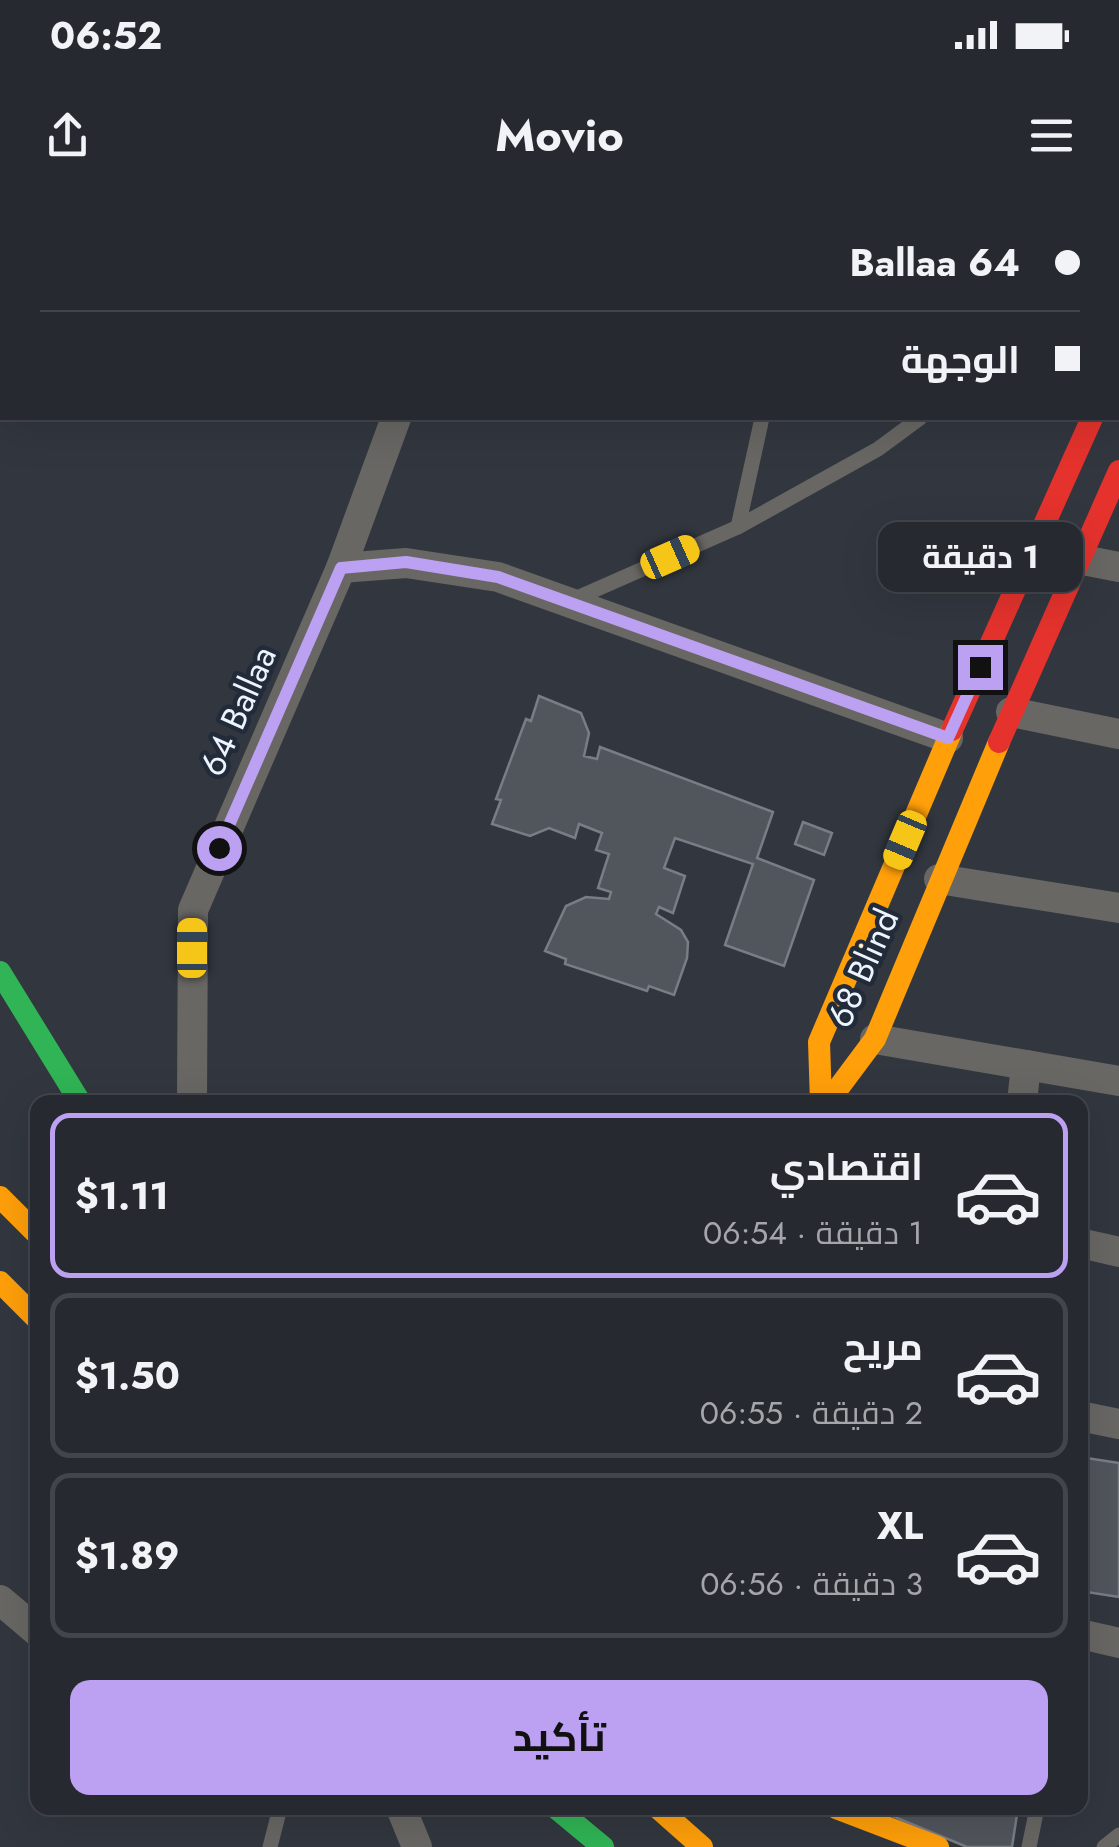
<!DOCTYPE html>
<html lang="ar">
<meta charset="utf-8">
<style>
:root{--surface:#26292f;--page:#2e3137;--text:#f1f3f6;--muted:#a4a6aa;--line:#42454b;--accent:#bca0f2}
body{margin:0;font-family:Jost,Cairo,sans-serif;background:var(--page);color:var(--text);direction:rtl;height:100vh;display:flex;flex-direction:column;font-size:38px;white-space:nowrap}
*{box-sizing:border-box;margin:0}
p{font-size:32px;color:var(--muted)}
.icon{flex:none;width:55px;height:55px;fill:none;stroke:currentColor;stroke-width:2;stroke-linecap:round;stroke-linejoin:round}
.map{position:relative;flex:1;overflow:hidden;direction:ltr}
.side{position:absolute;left:30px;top:895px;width:1058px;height:720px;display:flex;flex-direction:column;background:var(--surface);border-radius:20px;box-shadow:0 10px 40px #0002,0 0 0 2px var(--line);direction:rtl}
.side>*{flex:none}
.banner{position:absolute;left:0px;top:0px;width:1120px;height:220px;box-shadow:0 10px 40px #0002,0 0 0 2px var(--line);direction:rtl;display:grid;align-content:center;height:220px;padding:0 40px;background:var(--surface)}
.end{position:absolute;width:45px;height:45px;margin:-22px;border:12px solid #bca0f2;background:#111;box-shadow:0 0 0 5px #111}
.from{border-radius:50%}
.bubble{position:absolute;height:70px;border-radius:20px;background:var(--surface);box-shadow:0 10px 40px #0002,0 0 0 2px var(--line);font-size:32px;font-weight:700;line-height:70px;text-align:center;direction:rtl}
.car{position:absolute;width:30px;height:60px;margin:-30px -15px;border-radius:12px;box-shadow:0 0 8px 2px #0007;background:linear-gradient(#f5c518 24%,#345 0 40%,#f5c518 0 76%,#345 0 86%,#f5c518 0)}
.banner b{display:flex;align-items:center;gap:35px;height:95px;font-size:38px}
.banner b+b{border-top:2px solid var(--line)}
.banner i{width:25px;height:25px;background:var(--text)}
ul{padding:18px 0 0;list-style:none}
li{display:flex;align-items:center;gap:30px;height:165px;margin:0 20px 15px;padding:0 20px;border:5px solid var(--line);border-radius:20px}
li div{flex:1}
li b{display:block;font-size:38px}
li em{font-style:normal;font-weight:700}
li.on{border-color:var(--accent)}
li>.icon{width:90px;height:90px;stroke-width:1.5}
.action{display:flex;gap:20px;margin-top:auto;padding:20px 40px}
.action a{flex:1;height:115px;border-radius:20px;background:var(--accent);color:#111;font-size:40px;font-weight:700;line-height:115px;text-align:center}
.status{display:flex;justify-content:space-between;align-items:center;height:70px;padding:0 50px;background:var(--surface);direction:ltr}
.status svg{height:28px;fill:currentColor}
header{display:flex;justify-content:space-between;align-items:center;height:130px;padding:0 40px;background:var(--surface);font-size:45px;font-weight:700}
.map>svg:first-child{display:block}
</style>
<div class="status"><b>06:52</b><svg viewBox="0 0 49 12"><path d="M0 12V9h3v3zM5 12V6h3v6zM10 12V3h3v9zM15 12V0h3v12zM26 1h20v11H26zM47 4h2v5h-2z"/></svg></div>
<header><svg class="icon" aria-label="menu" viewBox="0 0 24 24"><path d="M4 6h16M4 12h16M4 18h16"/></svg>Movio<svg class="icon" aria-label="share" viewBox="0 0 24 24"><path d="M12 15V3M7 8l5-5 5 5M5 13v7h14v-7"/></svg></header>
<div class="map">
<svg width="1119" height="1647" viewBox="0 0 1119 1647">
<rect width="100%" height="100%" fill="#32373f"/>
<!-- building -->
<g fill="#51555c" stroke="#797d85" stroke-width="2.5">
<path d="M539,496L581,513L589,533L584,556L597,559L600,547L773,612L757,658L814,680L784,766L725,745L753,664L675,638L664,668L685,676L673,713L659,707L656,714L681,730L688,742L687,758L674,795L649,786L647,791L565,764L566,759L545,751L566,706L586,697L609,699L611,692L598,688L609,654L596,650L602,633L579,624L575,638L549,628L530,636L492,624L501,600L496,599L526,519L531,521Z"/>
<path d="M803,622L832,633L824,655L795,644Z"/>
<path d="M1080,1257L1119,1263V1397L1080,1391Z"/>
<path d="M873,1608H1018L1012,1647H967Z"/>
</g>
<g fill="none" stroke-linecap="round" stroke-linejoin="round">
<!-- lane -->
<g stroke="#686764" stroke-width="15">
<path d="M1098,2L1100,0"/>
<path d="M738,327L878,249L920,218"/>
<path d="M570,401L738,327L762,218"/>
<path d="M270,1647L280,1608"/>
<path d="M1029,1647L1037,1608"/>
<path d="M1104,1647L1119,1635"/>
</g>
<!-- street -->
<g stroke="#686764" stroke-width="30">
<path d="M475,2L476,0"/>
<path d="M1078,359L1119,367"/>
<path d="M341,368L406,363L498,377L948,538"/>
<path d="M1011,512L1119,534"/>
<path d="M939,679L1119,708"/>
<path d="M875,839L1119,881"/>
<path d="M192,902L193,710L341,368L396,218"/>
<path d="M1022,902L1026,865"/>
<path d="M1080,1043L1119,1052"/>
<path d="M1080,1216L1119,1224"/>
<path d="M0,1400L38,1432"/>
<path d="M1080,1434L1119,1443"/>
<path d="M401,1608L417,1647"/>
</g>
<!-- fast -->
<g stroke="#30b455" stroke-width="22">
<path d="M0,772L80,902"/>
<path d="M556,1608L603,1647"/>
</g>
<!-- slow -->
<g stroke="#ff9f0a" stroke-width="22">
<path d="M821,902L819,842L952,530"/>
<path d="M828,902L875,839L999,542"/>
<path d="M0,997L38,1035"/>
<path d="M0,1082L38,1120"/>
<path d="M658,1608L702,1647"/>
<path d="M836,1608L938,1647"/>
</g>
<!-- jam -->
<g stroke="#e5322d" stroke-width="22">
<path d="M1118,160L1119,157"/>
<path d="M952,530L1092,218"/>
<path d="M999,542L1119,271"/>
</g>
</g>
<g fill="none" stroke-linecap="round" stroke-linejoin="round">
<!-- route -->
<path stroke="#bca0f2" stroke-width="12" d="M219,648L341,368L406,362L498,377L948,538L980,467"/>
</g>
<g text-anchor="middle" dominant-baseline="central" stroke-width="9" stroke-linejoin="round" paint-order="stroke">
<!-- street labels -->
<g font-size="35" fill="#edf4fe" stroke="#222b3a">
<text transform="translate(238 511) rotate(-66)">64 Ballaa</text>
<text transform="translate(863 768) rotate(-66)">68 Blind</text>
</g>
</g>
</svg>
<i class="end from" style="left:219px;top:648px"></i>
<i class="end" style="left:980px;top:467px"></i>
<div class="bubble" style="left:878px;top:322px;width:205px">1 دقيقة</div>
<i class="car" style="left:670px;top:357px;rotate:66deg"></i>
<i class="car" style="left:905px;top:640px;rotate:203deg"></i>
<i class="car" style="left:192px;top:748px;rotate:0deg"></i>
<div class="banner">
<b><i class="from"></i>64 Ballaa</b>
<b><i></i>الوجهة</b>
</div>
<section class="side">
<ul>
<li class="on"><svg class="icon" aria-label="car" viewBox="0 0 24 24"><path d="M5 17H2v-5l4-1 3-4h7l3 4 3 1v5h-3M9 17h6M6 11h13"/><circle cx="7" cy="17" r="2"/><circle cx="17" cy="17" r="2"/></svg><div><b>اقتصادي</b><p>1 دقيقة · 06:54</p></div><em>$1.11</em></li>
<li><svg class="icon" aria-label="car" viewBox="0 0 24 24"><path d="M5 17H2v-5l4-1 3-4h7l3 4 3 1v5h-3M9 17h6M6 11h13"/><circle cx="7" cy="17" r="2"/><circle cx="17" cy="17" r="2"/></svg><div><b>مريح</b><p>2 دقيقة · 06:55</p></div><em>$1.50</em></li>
<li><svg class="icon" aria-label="car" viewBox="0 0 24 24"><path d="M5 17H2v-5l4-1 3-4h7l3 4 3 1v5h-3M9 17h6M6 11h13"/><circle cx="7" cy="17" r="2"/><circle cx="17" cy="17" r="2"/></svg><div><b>XL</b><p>3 دقيقة · 06:56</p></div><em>$1.89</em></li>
</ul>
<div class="action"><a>تأكيد</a></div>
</section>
</div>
